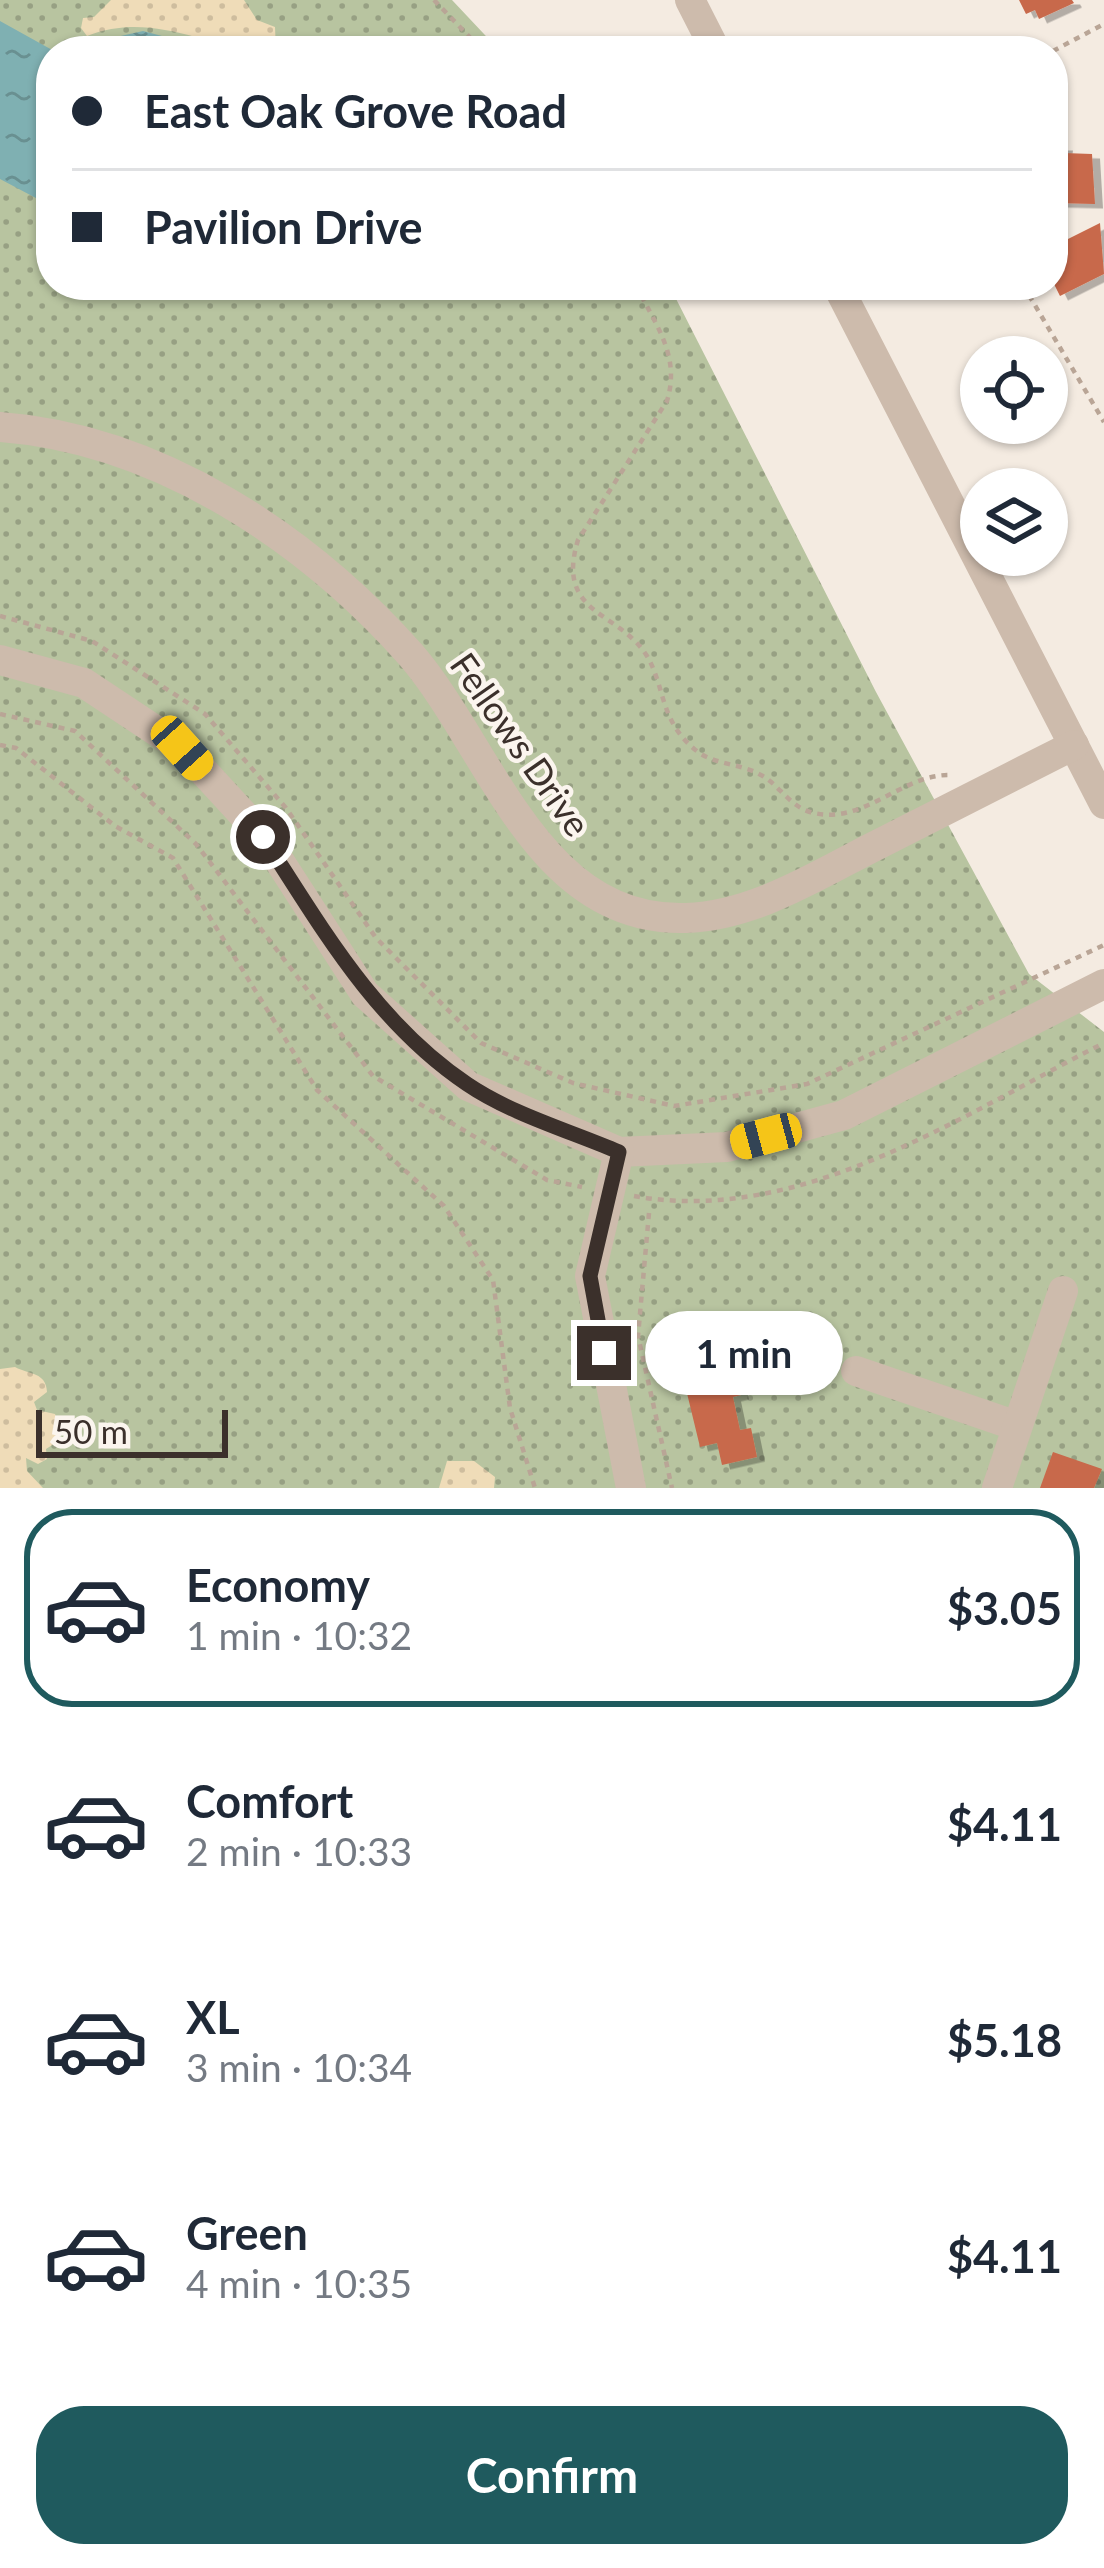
<!DOCTYPE html>
<meta charset="utf-8">
<style>
:root{--surface:#fff;--page:#f6f6f7;--text:#1f2937;--muted:#747a83;--line:#e0e1e3;--accent:#1f5a5e}
body{margin:0;font-family:Lato,sans-serif;background:var(--page);color:var(--text);height:100vh;display:flex;flex-direction:column;font-size:45px;white-space:nowrap}
*{box-sizing:border-box;margin:0}
p{font-size:39px;color:var(--muted)}
.icon{flex:none;width:66px;height:66px;fill:none;stroke:currentColor;stroke-width:2;stroke-linecap:round;stroke-linejoin:round}
.map{position:relative;height:1488px;overflow:hidden}
.drawer{display:flex;flex-direction:column;background:var(--surface);flex:1}
.drawer>*{flex:none}
.top-card{position:absolute;left:36px;top:36px;width:1032px;height:264px;border-radius:48px;box-shadow:0 3px 9px #0004;display:grid;align-content:center;height:264px;padding:0 36px;background:var(--surface)}
.controls{position:absolute;left:960px;top:336px;display:grid;gap:24px}
.controls a{display:grid;place-items:center;width:108px;height:108px;border-radius:50%;background:var(--surface);box-shadow:0 3px 9px #0004;font-size:60px}
.scale{position:absolute;left:36px;bottom:30px;width:192px;box-sizing:border-box;padding-left:12px;border:6px solid #3b302b;border-top:0;font-size:33px;line-height:42px;white-space:nowrap;color:#3b302b;-webkit-text-stroke:9px #fbf5ee;paint-order:stroke}
.end{position:absolute;width:54px;height:54px;margin:-27px;border:15px solid #3b302b;background:#fff;box-shadow:0 0 0 6px #fff}
.from{border-radius:50%}
.bubble{position:absolute;height:84px;border-radius:42px;background:var(--surface);box-shadow:0 3px 9px #0004;font-size:39px;font-weight:700;line-height:84px;text-align:center}
.car{position:absolute;width:36px;height:72px;margin:-36px -18px;border-radius:15px;box-shadow:0 0 9px 3px #0007;background:linear-gradient(#f5c518 24%,#345 0 40%,#f5c518 0 76%,#345 0 86%,#f5c518 0)}
.top-card b{display:flex;align-items:center;gap:42px;height:114px;font-size:45px}
.top-card b+b{border-top:3px solid var(--line)}
.top-card i{width:30px;height:30px;background:var(--text)}
ul{padding:21px 0 0;list-style:none}
li{display:flex;align-items:center;gap:36px;height:198px;margin:0 24px 18px;padding:0 12px;border:6px solid transparent;border-radius:48px}
li div{flex:1}
li b{display:block;font-size:45px}
li em{font-style:normal;font-weight:700}
li.active{border-color:var(--accent)}
li>.icon{width:108px;height:108px;stroke-width:1.5}
.primary-button{display:flex;gap:24px;margin-top:auto;padding:24px 36px}
.primary-button a{flex:1;height:138px;border-radius:48px;background:var(--accent);color:#fff;font-size:48px;font-weight:700;line-height:138px;text-align:center}
.map>svg:first-child{display:block}
</style>
<div class="map">
<svg width="1104" height="1488" viewBox="0 0 1104 1488">
<defs>
<pattern id="grass-dots" width="8" height="8" patternUnits="userSpaceOnUse" patternTransform="scale(3)"><rect width="8" height="8" fill="#b8c4a0"/><path d="M2 2h.1M6 6h.1" fill="none" stroke="#97a083" stroke-width="1.8" stroke-linecap="round"/></pattern>
<pattern id="sand-dots" width="8" height="8" patternUnits="userSpaceOnUse" patternTransform="scale(3)"><rect width="8" height="8" fill="#efdcb8"/><path d="M2 2h.1M6 6h.1" fill="none" stroke="#cebd9e" stroke-width="1.8" stroke-linecap="round"/></pattern>
<pattern id="water-ripples" width="26" height="14" patternUnits="userSpaceOnUse" patternTransform="scale(3)"><rect width="26" height="14" fill="#7fb0b2"/><path d="M2 4q2-2 4 0t4 0M15 11q2-2 4 0t4 0" fill="none" stroke="#699091"/></pattern>
<filter id="shadow"><feDropShadow dx="8" dy="4.5" stdDeviation="0" flood-color="#0004"/></filter>
</defs>
<rect width="100%" height="100%" fill="#f4ebe1"/>
<!-- grass -->
<path fill="url(#grass-dots)" d="M0,0H452L500,51H51V285H669L876,692L1029,974L1104,1032V1488H0Z"/>
<!-- sand -->
<g fill="url(#sand-dots)">
<path d="M111,0H244L257,20L275,27L276,51C209,51 155,9 87,36L81,28L83,18L94,17Z"/>
<path d="M15,1367C30,1375 46,1372 47,1392L34,1402L37,1410L55,1414L58,1422L53,1428L60,1440L46,1449L47,1459L38,1464L26,1458L27,1471L43,1488H0V1369Z"/>
<path d="M447,1461H474L495,1477L494,1488H439Z"/>
</g>
<!-- water -->
<path fill="url(#water-ripples)" d="M0,21L54,51L143,31L219,51H51V206L0,179Z"/>
<!-- building -->
<g fill="#c8694b" filter="url(#shadow)">
<path d="M1019,0H1072L1074,3L1039,19L1035,10L1026,14Z"/>
<path d="M1053,146H1065L1064,153L1092,154L1095,204L1053,203Z"/>
<path d="M1100,223L1104,274L1060,296L1053,282V240L1064,235L1066,240Z"/>
<path d="M736,1374L741,1395L733,1397L740,1430L751,1428L757,1457L722,1465L717,1443L700,1447L685,1385Z"/>
<path d="M1053,1452L1102,1469L1094,1488H1040Z"/>
</g>
<g fill="none" stroke-linecap="round" stroke-linejoin="round">
<!-- path -->
<g stroke="#b9a596" stroke-width="4.5" stroke-dasharray="6 6" stroke-linecap="butt">
<path d="M434,0L483,51"/>
<path d="M1053,51L1104,24"/>
<path d="M636,285C655,325 681,355 667,401L578,540C555,615 618,610 647,656C666,688 659,722 698,752C714,764 741,764 759,774C778,783 788,805 810,812C863,827 901,774 950,775"/>
<path d="M1023,285L1104,422"/>
<path d="M0,616L92,641L205,714L286,808L376,938L481,1043L573,1083L674,1106L807,1084L1104,945"/>
<path d="M0,714L75,731L196,844L373,1076L547,1180L582,1187"/>
<path d="M0,745L16,748L115,826L173,858L317,1090L444,1206L493,1280L510,1408L535,1488"/>
<path d="M634,1196C801,1226 961,1115 1104,1043"/>
<path d="M649,1213L638,1336L672,1488"/>
</g>
<!-- minor -->
<g stroke="#cdbbac" stroke-width="30">
<path d="M690,0L716,51"/>
<path d="M837,285L1104,804"/>
<path d="M0,427C159,439 307,538 411,655C491,748 537,923 686,918C755,916 819,874 879,844C944,811 1009,778 1074,745"/>
<path d="M0,660L84,683L182,748L264,837L365,994L468,1086L619,1152L727,1147L844,1115L1104,984"/>
<path d="M619,1152L590,1276L631,1488"/>
<path d="M856,1371L1017,1426"/>
<path d="M997,1488L1063,1291"/>
</g>
</g>
<g fill="none" stroke-linecap="round" stroke-linejoin="round">
<!-- route -->
<path stroke="#3b302b" stroke-width="15" d="M263,837C322,928 375,1022 467,1084C511,1114 570,1131 619,1152L590,1276L604,1353"/>
</g>
<g text-anchor="middle" dominant-baseline="central" stroke-width="9" stroke-linejoin="round" paint-order="stroke">
<!-- street labels -->
<g font-size="36" fill="#3b302b" stroke="#fbf5ee">
<text transform="translate(521 744) rotate(55)">Fellows Drive</text>
</g>
</g>
</svg>
<div class="controls">
<a><svg class="icon" aria-label="locate" viewBox="0 0 24 24"><circle cx="12" cy="12" r="6"/><path d="M12 2v4M12 18v4M2 12h4M18 12h4"/></svg></a>
<a><svg class="icon" aria-label="layers" viewBox="0 0 24 24"><path d="M12 4l9 5-9 5-9-5zM3 14l9 5 9-5"/></svg></a>
</div>
<div class="scale">50 m</div>
<i class="end from" style="left:263px;top:837px"></i>
<i class="end" style="left:604px;top:1353px"></i>
<div class="bubble" style="left:645px;top:1311px;width:198px">1 min</div>
<i class="car" style="left:182px;top:748px;rotate:138deg"></i>
<i class="car" style="left:766px;top:1136px;rotate:255deg"></i>
<div class="top-card">
<b><i class="from"></i>East Oak Grove Road</b>
<b><i></i>Pavilion Drive</b>
</div>
</div>
<section class="drawer">
<ul>
<li class="active"><svg class="icon" aria-label="car" viewBox="0 0 24 24"><path d="M5 17H2v-5l4-1 3-4h7l3 4 3 1v5h-3M9 17h6M6 11h13"/><circle cx="7" cy="17" r="2"/><circle cx="17" cy="17" r="2"/></svg><div><b>Economy</b><p>1 min · 10:32</p></div><em>$3.05</em></li>
<li><svg class="icon" aria-label="car" viewBox="0 0 24 24"><path d="M5 17H2v-5l4-1 3-4h7l3 4 3 1v5h-3M9 17h6M6 11h13"/><circle cx="7" cy="17" r="2"/><circle cx="17" cy="17" r="2"/></svg><div><b>Comfort</b><p>2 min · 10:33</p></div><em>$4.11</em></li>
<li><svg class="icon" aria-label="car" viewBox="0 0 24 24"><path d="M5 17H2v-5l4-1 3-4h7l3 4 3 1v5h-3M9 17h6M6 11h13"/><circle cx="7" cy="17" r="2"/><circle cx="17" cy="17" r="2"/></svg><div><b>XL</b><p>3 min · 10:34</p></div><em>$5.18</em></li>
<li><svg class="icon" aria-label="car" viewBox="0 0 24 24"><path d="M5 17H2v-5l4-1 3-4h7l3 4 3 1v5h-3M9 17h6M6 11h13"/><circle cx="7" cy="17" r="2"/><circle cx="17" cy="17" r="2"/></svg><div><b>Green</b><p>4 min · 10:35</p></div><em>$4.11</em></li>
</ul>
<div class="primary-button"><a>Confirm</a></div>
</section>
